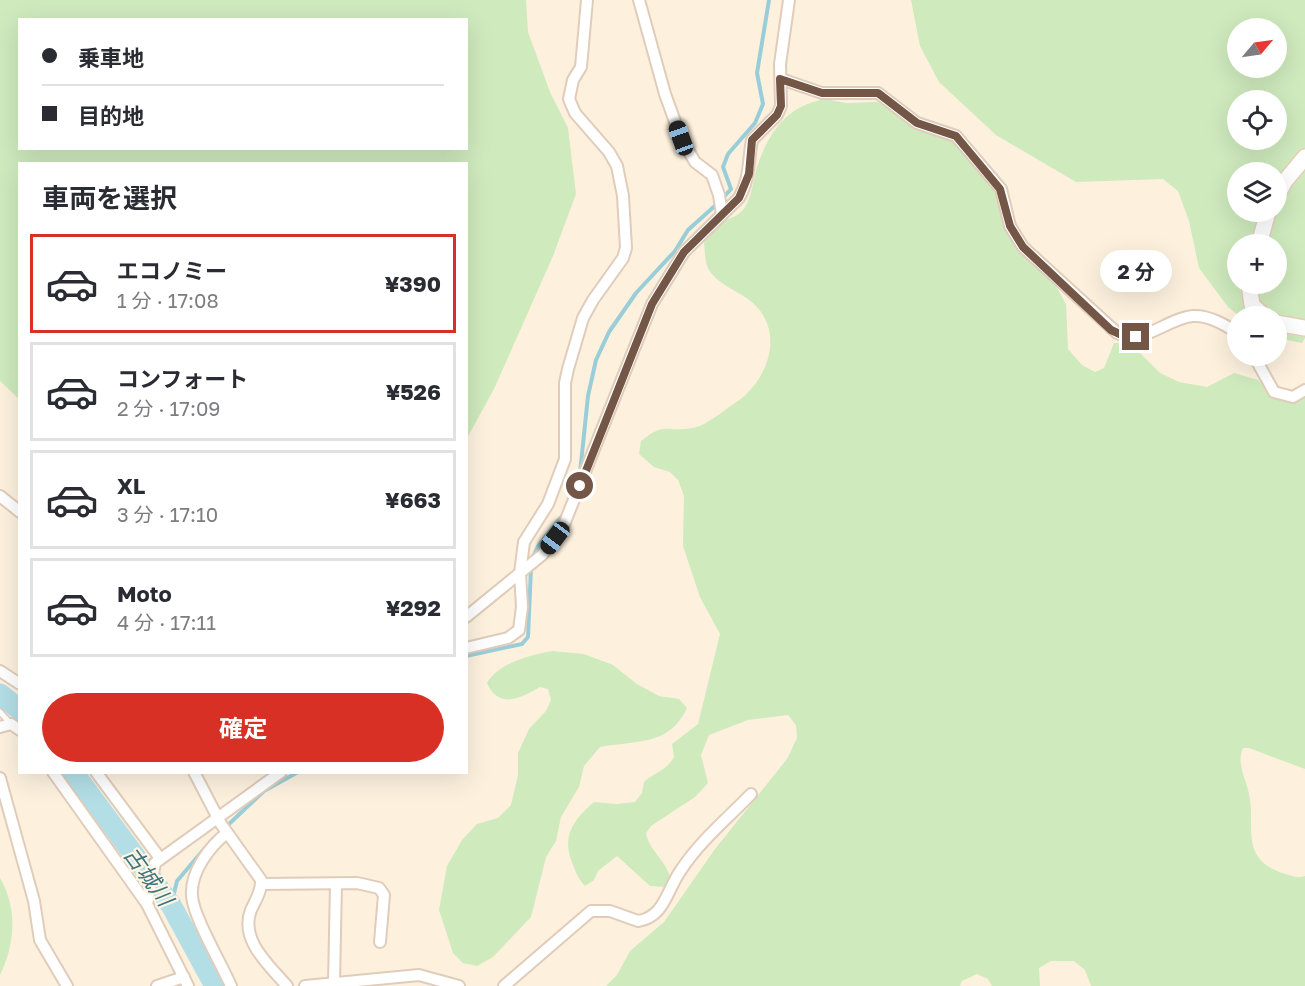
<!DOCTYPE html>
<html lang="ja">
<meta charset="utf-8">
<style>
:root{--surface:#fff;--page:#f2f2f3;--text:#2b2b33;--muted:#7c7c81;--line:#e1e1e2;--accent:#d93025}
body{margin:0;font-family:"Golos Text","Noto Sans JP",sans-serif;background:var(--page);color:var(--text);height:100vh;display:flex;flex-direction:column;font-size:22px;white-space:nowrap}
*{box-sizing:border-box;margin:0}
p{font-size:20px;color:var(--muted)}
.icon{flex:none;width:33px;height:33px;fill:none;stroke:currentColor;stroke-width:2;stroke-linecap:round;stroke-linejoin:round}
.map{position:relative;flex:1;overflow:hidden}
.panel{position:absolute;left:18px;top:162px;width:450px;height:612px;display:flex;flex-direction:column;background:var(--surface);border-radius:0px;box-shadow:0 6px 24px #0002}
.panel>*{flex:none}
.banner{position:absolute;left:18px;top:18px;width:450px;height:132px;border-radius:0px;box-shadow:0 6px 24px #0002;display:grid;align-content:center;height:132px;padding:0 24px;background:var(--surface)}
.needle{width:39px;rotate:61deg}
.fabs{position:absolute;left:1227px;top:18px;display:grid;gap:12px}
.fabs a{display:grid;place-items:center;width:60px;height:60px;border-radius:50%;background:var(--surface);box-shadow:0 6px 24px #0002;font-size:30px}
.end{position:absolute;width:27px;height:27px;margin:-14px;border:8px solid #735646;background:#fff;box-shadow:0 0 0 3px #fff}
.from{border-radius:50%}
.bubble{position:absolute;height:42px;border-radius:21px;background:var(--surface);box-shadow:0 6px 24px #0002;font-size:20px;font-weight:700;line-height:42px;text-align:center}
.car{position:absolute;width:18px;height:36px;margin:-18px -9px;border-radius:8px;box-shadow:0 0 4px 2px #0007;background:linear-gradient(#222 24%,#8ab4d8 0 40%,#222 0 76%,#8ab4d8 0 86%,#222 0)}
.banner b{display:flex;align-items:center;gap:21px;height:57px;font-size:22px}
.banner b+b{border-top:2px solid var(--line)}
.banner i{width:15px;height:15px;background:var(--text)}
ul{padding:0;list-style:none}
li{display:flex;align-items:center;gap:18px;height:99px;margin:0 12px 9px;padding:0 12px;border:3px solid var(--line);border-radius:0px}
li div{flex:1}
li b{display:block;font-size:22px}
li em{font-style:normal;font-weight:700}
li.on{border-color:var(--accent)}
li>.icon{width:54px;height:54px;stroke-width:1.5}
h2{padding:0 24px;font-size:27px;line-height:72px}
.primary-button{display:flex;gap:12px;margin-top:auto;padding:12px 24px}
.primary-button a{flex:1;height:69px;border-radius:36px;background:var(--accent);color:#fff;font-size:24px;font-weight:700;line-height:69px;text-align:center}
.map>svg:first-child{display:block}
</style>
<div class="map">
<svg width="1305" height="986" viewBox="0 0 1305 986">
<rect width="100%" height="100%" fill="#fdf1de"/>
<!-- green -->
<g fill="#cfeabd" fill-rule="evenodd">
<path d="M0,0H526L528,32L550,92L568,128L576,194L553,256L494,389L467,438L466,164H20L19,399L0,381ZM20,20H466V148H20Z"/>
<path d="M911,0H1305V338L1302,343L1277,338L1276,316H1239L1228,307L1199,268L1189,221L1178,191L1163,179L1076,182L996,135L939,82L920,46ZM1238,28H1276V68H1238ZM1238,100H1276V140H1238ZM1238,172H1276V212H1238ZM1238,244H1276V284H1238Z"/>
<path d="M825,99L846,103L877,102L954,140L980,169L993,188L1001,209L1053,281L1066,304L1068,349L1082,365L1095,372L1104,368L1114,343L1129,342L1160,373L1179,382L1207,387L1234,373L1258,380L1269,393L1289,402L1305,394V769L1249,748H1243C1236,763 1246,779 1249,794C1256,827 1239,858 1282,873C1290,875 1297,879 1305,876V986H1091L1085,970L1074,961H1051L1039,968L1040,986H992L988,979L977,974L962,981L960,986H606L617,975L630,951L664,922L715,849L787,759L797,738L796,725L788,715L748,720L709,735L701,755L708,783L695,797L651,826L646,833C649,851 666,859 671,880L665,887L650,886L617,856L598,871L594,880L585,886C579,880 576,873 573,865C561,837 572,821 594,802L617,804L635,802L642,793L644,782C655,772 666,771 674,757L672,744L698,724L720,634L700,597L683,546L684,496L678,480L670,472L654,467L639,454L641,441C666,421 666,433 692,428C706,426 723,411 735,403C766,383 785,336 756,306C743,292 720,287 709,270C705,264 705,251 704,243C709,237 715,226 722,222C731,217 739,217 745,207C752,196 753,180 757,167C769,131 787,106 825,99Z"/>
<path d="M552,651L584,654L613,665L637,684L659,696L679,699L687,708C669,747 635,740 600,747L584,766L579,787L561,817L556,841L546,857L531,917L493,957L477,966L463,963L453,953L439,910L447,866L462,840L477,824L498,818L511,805L518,775V753L529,729L546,711L551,700L548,689L540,687C521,698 499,710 487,683C499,663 530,655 552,651Z"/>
<path d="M0,878C18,909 15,944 0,975Z"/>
</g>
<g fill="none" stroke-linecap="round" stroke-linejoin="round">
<!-- stream -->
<g stroke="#99ced8" stroke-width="4">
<path d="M722,199L731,189L723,167L728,154L755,123L763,104L757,73L769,0"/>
<path d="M580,473L588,396L596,360L609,332L636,293L675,251L688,230L717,204"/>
<path d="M531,561L538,546L562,516"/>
<path d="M466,656L522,644L528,637L531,568"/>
<path d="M210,842L264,791L298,772"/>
<path d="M171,905L177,881L205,848"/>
</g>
<!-- river -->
<g stroke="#b3dee6" stroke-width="21">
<path d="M0,694L20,710"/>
<path d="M73,772L171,905L215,986"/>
</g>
<defs>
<path id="service" d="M0,712L11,724"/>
<g id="minor">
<path d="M639,0L665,94L681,138L695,162L712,175L719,195L722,214"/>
<path d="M781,79L822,93H878L917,123L956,136L1001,189L1010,226L1023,247L1117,333C1144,346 1167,318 1193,316C1209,315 1225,325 1238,333"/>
<path d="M1254,356L1274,392L1293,397L1305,390"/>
<path d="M0,496L20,512"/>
<path d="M466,617L542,555L565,522L652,304L684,252L739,198C750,179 748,161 752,140L777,115L781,106L780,64L789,0"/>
<path d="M466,648L508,638L519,630L522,607L520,573L524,542L548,504L565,459V383L568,369L583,318L593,300L623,258L626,248L623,196L617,166L609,152L575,113L569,99L573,80L581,67L587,0"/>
<path d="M0,671L20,684"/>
<path d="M0,727L11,724L20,730"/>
<path d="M53,772L147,904"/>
<path d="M96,772L159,857"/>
<path d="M194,772L221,824L261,880C262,891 255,901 251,910C239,940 270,966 287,986"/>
<path d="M0,778L34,901L40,940L67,986"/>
<path d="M227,833C210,846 190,872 192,896C193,916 222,965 231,986"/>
<path d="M262,884L357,883L379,888L384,895L380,942"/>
<path d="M334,982L336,884"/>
<path d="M157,986L184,977"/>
<path d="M188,986L147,904L155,863L281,772"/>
<path d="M305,986L419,975L459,986"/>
<path d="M504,986L591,911H610L638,921C665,917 667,889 681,870C700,841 727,819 751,794"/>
</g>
<g id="secondary">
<path d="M1276,197L1285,181L1305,157"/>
<path d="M1259,244L1268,212"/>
<path d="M1249,284L1252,305L1264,316"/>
<path d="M1276,323L1305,328"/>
</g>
</defs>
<!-- service casing -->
<use href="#service" stroke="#e0ccba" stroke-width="8"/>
<!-- minor casing -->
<use href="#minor" stroke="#e0ccba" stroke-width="14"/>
<!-- secondary casing -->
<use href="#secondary" stroke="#e8cfba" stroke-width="18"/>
<!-- service -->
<use href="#service" stroke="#fff" stroke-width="5"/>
<!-- minor -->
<use href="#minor" stroke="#fff" stroke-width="10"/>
<!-- secondary -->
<use href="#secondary" stroke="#fff" stroke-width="15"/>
</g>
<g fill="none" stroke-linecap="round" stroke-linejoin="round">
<!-- route -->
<path stroke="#735646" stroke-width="8" d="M580,486L652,304L684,252L739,198L749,174L752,140L777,115L781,106L780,79L822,93H878L917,123L956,136L1000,189L1010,226L1023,247L1111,330L1124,336L1136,337"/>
</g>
<g text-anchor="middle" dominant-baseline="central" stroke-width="4.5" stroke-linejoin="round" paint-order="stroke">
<!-- water labels -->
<g font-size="22" font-style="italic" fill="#3c7580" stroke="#fff5e5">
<text transform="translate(149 876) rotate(54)">古城川</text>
</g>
</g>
</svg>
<div class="fabs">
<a><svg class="needle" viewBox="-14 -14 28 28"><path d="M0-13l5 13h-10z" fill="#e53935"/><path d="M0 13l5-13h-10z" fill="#7c7c81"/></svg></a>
<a><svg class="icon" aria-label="locate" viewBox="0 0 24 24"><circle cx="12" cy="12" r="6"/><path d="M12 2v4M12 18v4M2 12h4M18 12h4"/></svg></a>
<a><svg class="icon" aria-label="layers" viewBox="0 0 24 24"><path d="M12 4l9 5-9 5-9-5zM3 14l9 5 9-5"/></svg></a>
<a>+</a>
<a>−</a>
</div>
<i class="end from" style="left:580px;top:486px"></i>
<i class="end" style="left:1136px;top:337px"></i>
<div class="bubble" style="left:1100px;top:250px;width:72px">2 分</div>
<i class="car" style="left:681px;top:138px;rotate:340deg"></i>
<i class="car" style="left:555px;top:538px;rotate:217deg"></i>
<div class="banner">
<b><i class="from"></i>乗車地</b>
<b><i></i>目的地</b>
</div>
<section class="panel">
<h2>車両を選択</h2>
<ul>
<li class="on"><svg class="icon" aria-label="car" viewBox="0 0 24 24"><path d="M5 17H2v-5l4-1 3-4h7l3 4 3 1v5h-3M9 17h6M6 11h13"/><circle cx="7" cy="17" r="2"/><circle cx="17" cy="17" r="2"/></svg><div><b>エコノミー</b><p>1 分 · 17:08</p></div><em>¥390</em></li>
<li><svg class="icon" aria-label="car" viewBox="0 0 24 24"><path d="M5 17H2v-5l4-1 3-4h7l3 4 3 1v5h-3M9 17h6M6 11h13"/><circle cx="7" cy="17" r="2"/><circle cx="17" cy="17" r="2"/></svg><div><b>コンフォート</b><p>2 分 · 17:09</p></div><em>¥526</em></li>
<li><svg class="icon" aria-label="car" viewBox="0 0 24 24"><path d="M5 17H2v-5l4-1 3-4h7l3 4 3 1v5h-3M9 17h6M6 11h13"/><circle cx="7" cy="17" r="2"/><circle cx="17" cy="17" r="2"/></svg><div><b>XL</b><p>3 分 · 17:10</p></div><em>¥663</em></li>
<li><svg class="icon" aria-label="car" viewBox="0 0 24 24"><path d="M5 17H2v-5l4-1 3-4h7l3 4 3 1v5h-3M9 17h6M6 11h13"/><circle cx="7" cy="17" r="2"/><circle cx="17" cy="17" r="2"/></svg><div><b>Moto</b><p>4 分 · 17:11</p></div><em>¥292</em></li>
</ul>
<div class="primary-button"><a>確定</a></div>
</section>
</div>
